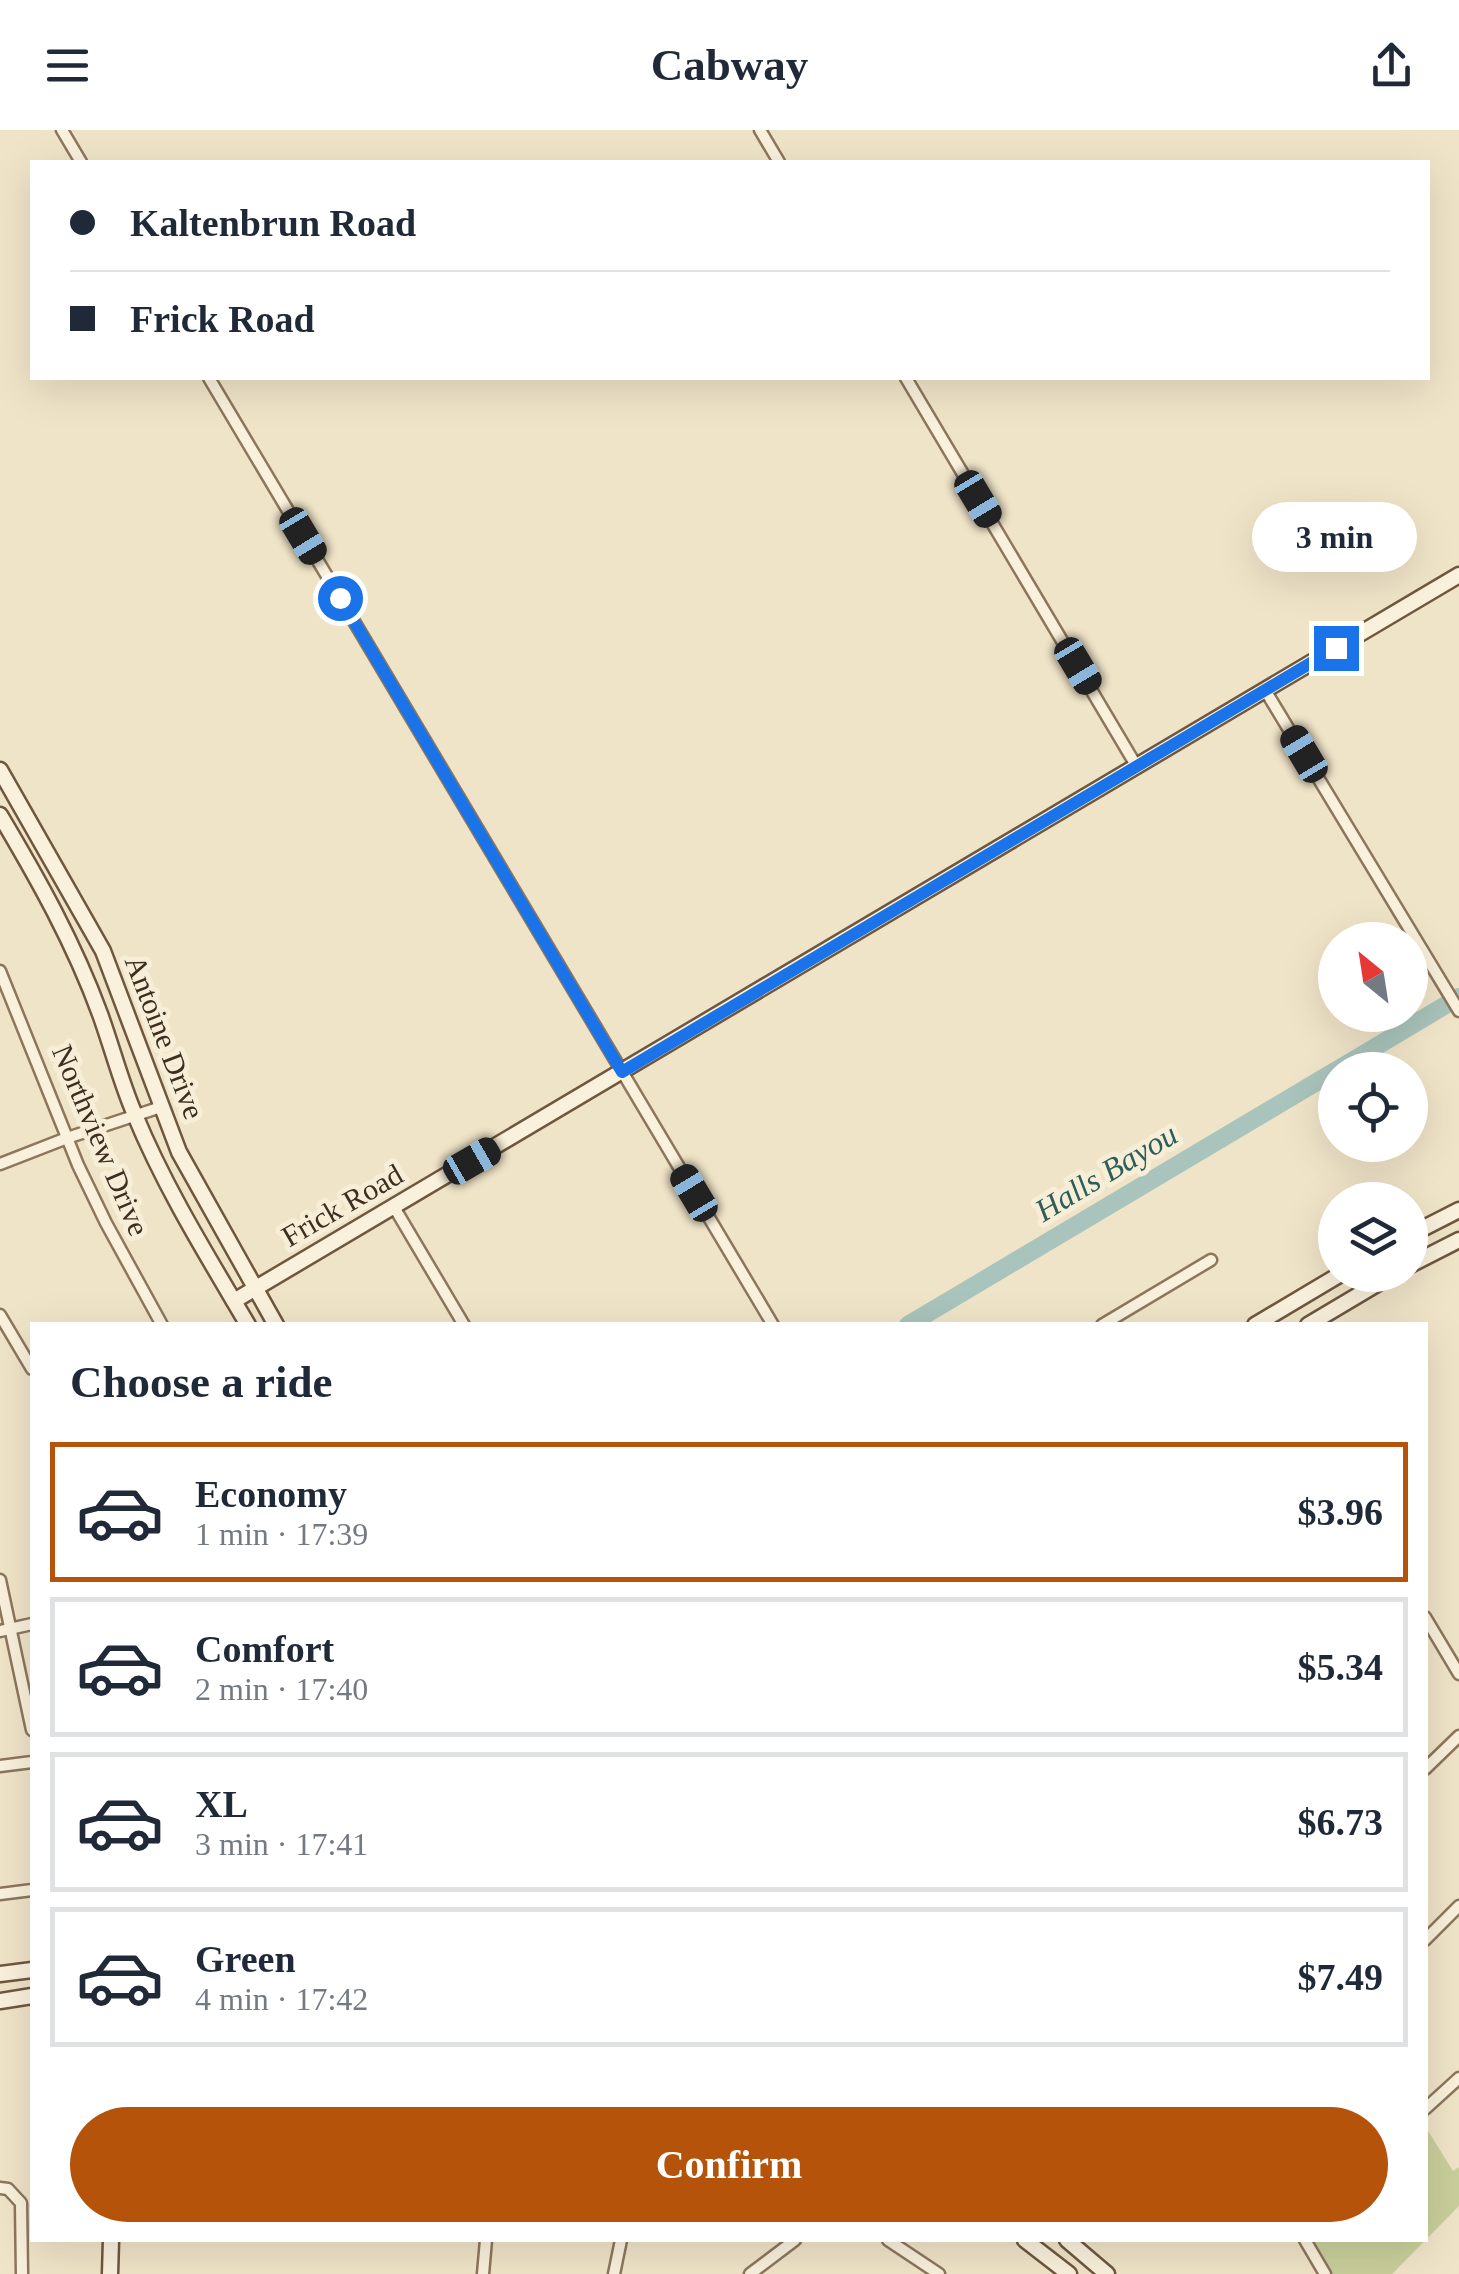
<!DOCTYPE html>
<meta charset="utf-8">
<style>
:root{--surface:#fff;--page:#f2f2f3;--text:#1f2937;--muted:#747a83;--line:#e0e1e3;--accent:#b45309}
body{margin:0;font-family:Georgia,serif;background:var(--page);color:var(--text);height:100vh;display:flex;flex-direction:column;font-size:38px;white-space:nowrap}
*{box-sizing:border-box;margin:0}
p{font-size:32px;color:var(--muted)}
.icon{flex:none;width:55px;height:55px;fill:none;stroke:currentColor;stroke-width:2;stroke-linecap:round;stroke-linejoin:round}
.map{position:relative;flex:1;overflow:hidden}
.details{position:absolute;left:30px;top:1192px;width:1398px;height:920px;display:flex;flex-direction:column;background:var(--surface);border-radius:0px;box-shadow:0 10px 40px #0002}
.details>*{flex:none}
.banner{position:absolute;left:30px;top:30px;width:1400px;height:220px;border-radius:0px;box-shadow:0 10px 40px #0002;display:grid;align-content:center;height:220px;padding:0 40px;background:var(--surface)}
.needle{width:65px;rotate:330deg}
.fabs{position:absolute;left:1318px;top:792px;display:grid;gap:20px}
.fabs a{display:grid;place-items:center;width:110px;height:110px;border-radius:50%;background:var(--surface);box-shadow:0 10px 40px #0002;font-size:50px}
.end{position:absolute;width:45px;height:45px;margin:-22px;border:12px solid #1a73e8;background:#fff;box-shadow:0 0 0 5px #fff}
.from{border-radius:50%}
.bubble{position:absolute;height:70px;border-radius:35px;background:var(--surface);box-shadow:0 10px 40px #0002;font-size:32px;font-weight:800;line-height:70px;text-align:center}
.car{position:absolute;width:30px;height:60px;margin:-30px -15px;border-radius:12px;box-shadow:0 0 8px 2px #0007;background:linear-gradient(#222 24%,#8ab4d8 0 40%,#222 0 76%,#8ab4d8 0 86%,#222 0)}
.banner b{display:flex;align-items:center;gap:35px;height:95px;font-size:38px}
.banner b+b{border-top:2px solid var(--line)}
.banner i{width:25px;height:25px;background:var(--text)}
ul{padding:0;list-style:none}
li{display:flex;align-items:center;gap:30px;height:140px;margin:0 20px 15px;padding:0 20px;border:5px solid var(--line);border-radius:0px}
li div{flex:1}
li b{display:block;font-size:38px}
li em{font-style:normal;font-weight:800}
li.current{border-color:var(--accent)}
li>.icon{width:90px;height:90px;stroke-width:1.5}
h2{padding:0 40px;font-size:45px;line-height:120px}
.action{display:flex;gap:20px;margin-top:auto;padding:20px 40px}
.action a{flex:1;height:115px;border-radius:60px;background:var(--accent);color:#fff;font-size:40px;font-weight:800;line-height:115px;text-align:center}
header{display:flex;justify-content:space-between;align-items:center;height:130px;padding:0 40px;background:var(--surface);font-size:45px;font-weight:800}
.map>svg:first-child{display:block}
</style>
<header><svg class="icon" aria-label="menu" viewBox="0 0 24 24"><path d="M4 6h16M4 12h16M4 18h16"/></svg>Cabway<svg class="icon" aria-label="share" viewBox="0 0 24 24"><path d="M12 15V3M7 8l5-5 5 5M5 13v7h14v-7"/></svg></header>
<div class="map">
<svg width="1459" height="2144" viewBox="0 0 1459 2144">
<rect width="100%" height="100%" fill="#f0e4c8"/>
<!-- green -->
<path fill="#c9cf9b" d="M1425,1996L1453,2041L1459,2037V2076L1392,2144H1333L1313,2110H1425Z"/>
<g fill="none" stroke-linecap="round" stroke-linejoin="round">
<!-- river -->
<g stroke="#a9c4bc" stroke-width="18">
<path d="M1337,940L1459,867"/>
<path d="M908,1195L1335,941"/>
</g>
<defs>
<g id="street">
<path d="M62,0L81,32"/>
<path d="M760,0L779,32"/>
<path d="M209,248L773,1195"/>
<path d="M906,248L1137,637"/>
<path d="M1265,560L1459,881"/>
<path d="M0,841L78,1035L106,1093L162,1195"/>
<path d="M0,1034L67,1008L161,977"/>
<path d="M394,1077L464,1195"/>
<path d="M0,1185L32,1239"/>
<path d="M1102,1195L1211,1130"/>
<path d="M0,1450L32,1600"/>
<path d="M1425,1487L1459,1544"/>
<path d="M0,1501L32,1494"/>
<path d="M0,1636L32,1632"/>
<path d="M1425,1639L1459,1606"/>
<path d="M0,1764L32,1760"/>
<path d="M1425,1810L1459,1776"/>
<path d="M1425,1979L1459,1948"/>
<path d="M0,2058L8,2059L21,2073L22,2144"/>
<path d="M888,2110L939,2144"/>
<path d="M1305,2110L1325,2144"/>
<path d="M483,2144L486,2110"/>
<path d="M614,2144L621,2110"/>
<path d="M750,2144L795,2110"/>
</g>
<g id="secondary">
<path d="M0,640L103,821L179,1022L276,1195"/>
<path d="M0,685C38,749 74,813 100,884C112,917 121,953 135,985C165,1058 208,1127 248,1195"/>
<path d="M1410,1105L1459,1080"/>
<path d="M1410,1135L1459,1110"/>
<path d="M234,1171L1459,445"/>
<path d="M1255,1195L1339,1145"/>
<path d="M1308,1195L1392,1145"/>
<path d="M0,1844L32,1840"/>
<path d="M0,1871L32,1866"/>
<path d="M1025,2110L1069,2144"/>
<path d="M1067,2110L1107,2144"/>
<path d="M110,2144L111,2110"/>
</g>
</defs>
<!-- street casing -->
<use href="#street" stroke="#8d765c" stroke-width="15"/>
<!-- secondary casing -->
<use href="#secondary" stroke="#6f573f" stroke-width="19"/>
<!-- street -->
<use href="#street" stroke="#faf1dc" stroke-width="10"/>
<!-- secondary -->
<use href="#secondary" stroke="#faf1dc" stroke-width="14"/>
</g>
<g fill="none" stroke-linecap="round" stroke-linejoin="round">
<!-- route -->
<path stroke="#1a73e8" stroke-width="12" d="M340,468L622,942L1336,518"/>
</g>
<g text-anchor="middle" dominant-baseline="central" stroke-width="10" stroke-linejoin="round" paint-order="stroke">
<!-- street labels -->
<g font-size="30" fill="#3d2e20" stroke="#f7eed8">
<text transform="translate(165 907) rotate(69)">Antoine Drive</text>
<text transform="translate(101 1010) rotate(67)">Northview Drive</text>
<text transform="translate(342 1075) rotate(-30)">Frick Road</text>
</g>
<!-- water labels -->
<g font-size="32" font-style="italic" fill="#2f5d5a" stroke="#f7eed8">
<text transform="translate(1106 1042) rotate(-31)">Halls Bayou</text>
</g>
</g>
</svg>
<div class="fabs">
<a><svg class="needle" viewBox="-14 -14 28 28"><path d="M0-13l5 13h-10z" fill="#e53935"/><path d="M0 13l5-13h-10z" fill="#747a83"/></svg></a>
<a><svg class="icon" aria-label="locate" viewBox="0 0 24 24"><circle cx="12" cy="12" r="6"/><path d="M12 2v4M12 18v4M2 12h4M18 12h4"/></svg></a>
<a><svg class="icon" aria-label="layers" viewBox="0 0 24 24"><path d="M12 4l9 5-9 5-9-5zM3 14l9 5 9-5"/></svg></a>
</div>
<i class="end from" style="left:340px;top:468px"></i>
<i class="end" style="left:1336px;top:518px"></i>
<div class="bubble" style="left:1252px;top:372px;width:165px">3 min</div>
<i class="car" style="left:978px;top:369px;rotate:149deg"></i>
<i class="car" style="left:303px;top:406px;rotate:149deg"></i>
<i class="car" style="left:1078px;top:536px;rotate:149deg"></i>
<i class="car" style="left:1304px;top:624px;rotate:329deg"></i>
<i class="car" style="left:472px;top:1031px;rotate:60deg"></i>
<i class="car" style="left:694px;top:1063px;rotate:329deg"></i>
<div class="banner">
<b><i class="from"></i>Kaltenbrun Road</b>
<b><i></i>Frick Road</b>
</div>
<section class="details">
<h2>Choose a ride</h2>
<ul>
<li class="current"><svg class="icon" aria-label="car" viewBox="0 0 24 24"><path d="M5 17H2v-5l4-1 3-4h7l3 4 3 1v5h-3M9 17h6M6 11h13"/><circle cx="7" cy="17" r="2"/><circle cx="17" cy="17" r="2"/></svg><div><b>Economy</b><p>1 min · 17:39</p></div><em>$3.96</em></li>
<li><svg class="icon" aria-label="car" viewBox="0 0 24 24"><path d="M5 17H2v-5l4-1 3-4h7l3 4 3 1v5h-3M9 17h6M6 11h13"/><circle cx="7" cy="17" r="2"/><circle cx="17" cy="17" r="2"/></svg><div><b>Comfort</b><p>2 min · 17:40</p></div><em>$5.34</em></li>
<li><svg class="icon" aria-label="car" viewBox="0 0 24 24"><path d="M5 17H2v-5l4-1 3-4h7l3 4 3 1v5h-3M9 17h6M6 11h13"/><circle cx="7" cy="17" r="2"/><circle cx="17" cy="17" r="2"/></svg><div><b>XL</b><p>3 min · 17:41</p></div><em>$6.73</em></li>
<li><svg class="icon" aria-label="car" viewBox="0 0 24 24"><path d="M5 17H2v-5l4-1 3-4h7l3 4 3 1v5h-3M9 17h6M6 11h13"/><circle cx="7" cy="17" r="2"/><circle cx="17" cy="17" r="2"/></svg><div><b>Green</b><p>4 min · 17:42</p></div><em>$7.49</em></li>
</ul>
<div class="action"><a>Confirm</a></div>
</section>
</div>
